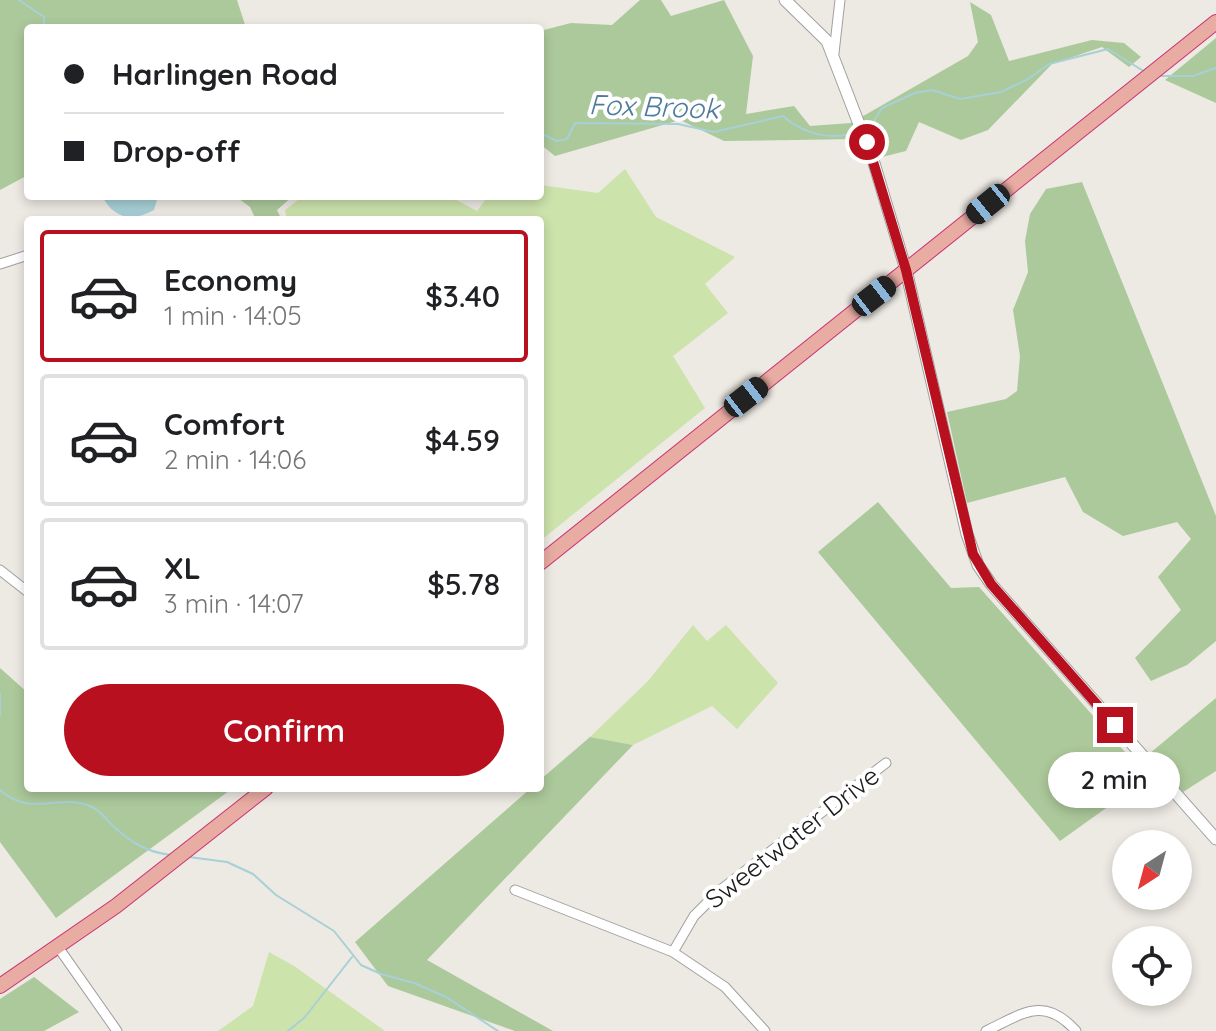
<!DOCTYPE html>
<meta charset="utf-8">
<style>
:root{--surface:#fff;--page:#f6f6f6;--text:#202124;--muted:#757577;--line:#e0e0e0;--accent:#b8101e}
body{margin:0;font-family:Quicksand,sans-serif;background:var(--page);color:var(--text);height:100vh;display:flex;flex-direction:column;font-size:30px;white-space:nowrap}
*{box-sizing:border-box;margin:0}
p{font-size:26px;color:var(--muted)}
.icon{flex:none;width:44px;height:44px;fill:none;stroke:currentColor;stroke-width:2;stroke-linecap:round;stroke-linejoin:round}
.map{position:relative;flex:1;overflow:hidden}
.side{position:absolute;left:24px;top:216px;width:520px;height:576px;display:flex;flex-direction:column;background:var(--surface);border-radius:8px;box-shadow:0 4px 12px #0003}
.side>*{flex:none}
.guide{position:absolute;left:24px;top:24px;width:520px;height:176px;border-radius:8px;box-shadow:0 4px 12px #0003;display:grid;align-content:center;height:176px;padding:0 40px;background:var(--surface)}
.needle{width:52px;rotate:216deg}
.tools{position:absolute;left:1112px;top:830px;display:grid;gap:16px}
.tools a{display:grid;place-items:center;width:80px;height:80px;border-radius:50%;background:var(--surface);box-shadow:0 4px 12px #0003;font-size:40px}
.end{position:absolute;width:36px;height:36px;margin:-18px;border:10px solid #b8101e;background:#fff;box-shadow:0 0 0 4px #fff}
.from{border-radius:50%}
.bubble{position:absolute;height:56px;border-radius:28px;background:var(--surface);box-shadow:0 4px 12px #0003;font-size:26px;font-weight:600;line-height:56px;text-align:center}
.car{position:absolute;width:24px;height:48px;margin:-24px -12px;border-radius:10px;box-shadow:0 0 6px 2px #0007;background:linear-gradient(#222 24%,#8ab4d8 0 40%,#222 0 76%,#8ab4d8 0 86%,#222 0)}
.guide b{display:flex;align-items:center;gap:28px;height:76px;font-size:30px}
.guide b+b{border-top:2px solid var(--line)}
.guide i{width:20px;height:20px;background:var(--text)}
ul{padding:14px 0 0;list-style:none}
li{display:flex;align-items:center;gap:24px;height:132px;margin:0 16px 12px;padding:0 24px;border:4px solid var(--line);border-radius:8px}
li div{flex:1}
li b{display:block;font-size:30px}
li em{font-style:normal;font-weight:600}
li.on{border-color:var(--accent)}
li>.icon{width:72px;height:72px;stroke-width:1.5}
.cta{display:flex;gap:16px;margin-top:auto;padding:16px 40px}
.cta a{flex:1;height:92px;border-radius:48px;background:var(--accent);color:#fff;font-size:32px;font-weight:600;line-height:92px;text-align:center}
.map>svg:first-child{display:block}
</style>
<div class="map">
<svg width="1216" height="1031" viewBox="0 0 1216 1031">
<rect width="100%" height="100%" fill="#ede9e3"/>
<!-- grass -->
<g fill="#cce3ac">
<path d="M625,169L656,217L735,257L705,284L728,313L673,356L705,408L540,541V220H287L285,210L303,196H449L477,211L488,196H540V185L598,193Z"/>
<path d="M693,625L707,641L726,625L778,683L737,729L712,706L633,745L590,737L648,681Z"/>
<path d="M269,952L294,966L385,1031H218L253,1006Z"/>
</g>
<!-- forest -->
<g fill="#acc99b">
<path d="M0,0H237L246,28H28V175L0,190Z"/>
<path d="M640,0H661L671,16L724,0L753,56L746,114L794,106L810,126L851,123L968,56L978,42L970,2L991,15L1009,61L1092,40L1124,43L1141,57L1129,67L1102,47L1052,64L988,130L961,140L919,122L906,151L874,159L856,139L724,141L680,120L555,156L540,144V31L571,23L612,25Z"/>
<path d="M1216,38V103L1165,80Z"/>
<path d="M1082,182L1216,516V641L1187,665L1151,681L1135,658L1181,610L1158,577L1191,539L1177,522L1123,536L1083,512L1065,477L967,503L947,412L1006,399L1017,391L1020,356L1013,310L1028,272L1025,241L1030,214L1046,189Z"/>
<path d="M235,196H293L277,210L282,220H256L250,207Z"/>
<path d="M878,502L951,588L979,587L1148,778L1060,841L818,552Z"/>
<path d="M0,668L28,693V788H233L56,918L0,842Z"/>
<path d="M1216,698V771L1183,792L1149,754Z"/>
<path d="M590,737L633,745L427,960L553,1031H515L388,986L355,942L531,788H540V780Z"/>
<path d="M34,977L79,1012L44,1031H0V999Z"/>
</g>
<!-- water -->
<path fill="#a7d0d7" d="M102,196H158L154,210C132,222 114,219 102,196Z"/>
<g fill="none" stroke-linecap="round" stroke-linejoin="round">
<!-- stream -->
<g stroke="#a7d0d7" stroke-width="2">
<path d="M19,0L44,17V28"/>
<path d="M1159,76H1193L1216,68"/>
<path d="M864,129L871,126L882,108L915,93L932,90L960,99L1001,92L1028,79L1049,64L1108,49L1145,72"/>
<path d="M540,133L557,141L567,139L575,123L678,124L714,132L783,116C803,134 833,142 859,131"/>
<path d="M0,694V715"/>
<path d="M0,790C32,819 63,791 94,808C100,811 107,820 112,825C130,842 146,852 171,855"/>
<path d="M189,857L227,862L253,874L276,895L334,931L361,965L381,974L414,983L446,997L498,1031"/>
<path d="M288,1031L305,1017L352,957"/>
</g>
<defs>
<g id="minor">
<path d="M834,53L840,0"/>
<path d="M0,264L28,255"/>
<path d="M0,570L28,592"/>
<path d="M515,890L673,952L725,987L765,1031"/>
<path d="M58,947L117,1031"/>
<path d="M673,952L694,916L719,891L886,763"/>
<path d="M986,1031C1022,1014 1044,995 1076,1031"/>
</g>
<path id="tertiary" d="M785,0L827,41L874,163L906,270L967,534L978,565L991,584L1216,839"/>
<g id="trunk">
<path d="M540,563L1216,22"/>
<path d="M0,986L116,906L266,788"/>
</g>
</defs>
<!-- minor casing -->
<use href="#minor" stroke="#a0a0a0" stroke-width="11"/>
<!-- tertiary casing -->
<use href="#tertiary" stroke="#a0a0a0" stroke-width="13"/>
<!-- trunk casing -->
<use href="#trunk" stroke="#c93272" stroke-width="16"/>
<!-- minor -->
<use href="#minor" stroke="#fff" stroke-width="9"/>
<!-- tertiary -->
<use href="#tertiary" stroke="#fff" stroke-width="11"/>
<!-- trunk -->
<use href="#trunk" stroke="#e9aca3" stroke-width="14"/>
</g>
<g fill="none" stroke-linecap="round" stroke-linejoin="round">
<!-- route -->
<path stroke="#b8101e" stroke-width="10" d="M867,142L906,270L973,554L991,584L1115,725"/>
</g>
<g text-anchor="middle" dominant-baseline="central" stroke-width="8" stroke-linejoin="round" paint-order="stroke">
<!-- street labels -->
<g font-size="26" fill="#1c1c1c" stroke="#fff">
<text transform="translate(792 837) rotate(-38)">Sweetwater Drive</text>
</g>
<!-- water labels -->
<g font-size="28" font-style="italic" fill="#4e7b9c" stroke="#fff">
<text transform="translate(654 106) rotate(2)">Fox Brook</text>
</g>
</g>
</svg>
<div class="tools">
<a><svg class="needle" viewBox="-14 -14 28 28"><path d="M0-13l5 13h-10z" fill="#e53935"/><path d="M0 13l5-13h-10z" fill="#757577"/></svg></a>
<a><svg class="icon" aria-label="locate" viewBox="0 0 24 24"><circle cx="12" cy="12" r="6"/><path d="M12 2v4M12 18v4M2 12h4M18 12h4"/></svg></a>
</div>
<i class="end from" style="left:867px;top:142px"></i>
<i class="end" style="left:1115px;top:725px"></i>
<div class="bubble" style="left:1048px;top:752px;width:132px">2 min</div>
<i class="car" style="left:988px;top:204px;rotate:231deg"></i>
<i class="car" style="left:874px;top:296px;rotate:52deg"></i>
<i class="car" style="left:746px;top:397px;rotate:52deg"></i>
<div class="guide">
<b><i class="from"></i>Harlingen Road</b>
<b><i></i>Drop-off</b>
</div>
<section class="side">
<ul>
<li class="on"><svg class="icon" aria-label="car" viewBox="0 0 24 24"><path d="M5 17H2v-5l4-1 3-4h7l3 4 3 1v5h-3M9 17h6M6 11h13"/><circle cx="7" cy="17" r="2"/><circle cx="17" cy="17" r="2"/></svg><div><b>Economy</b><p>1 min · 14:05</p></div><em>$3.40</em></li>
<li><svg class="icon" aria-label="car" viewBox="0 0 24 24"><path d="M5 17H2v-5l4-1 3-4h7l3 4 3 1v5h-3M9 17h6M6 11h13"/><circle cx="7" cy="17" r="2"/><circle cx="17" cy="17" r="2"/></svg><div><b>Comfort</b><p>2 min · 14:06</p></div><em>$4.59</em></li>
<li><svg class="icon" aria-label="car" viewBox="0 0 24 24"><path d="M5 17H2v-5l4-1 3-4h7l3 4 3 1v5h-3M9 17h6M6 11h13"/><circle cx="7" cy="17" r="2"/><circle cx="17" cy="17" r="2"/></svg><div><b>XL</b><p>3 min · 14:07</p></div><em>$5.78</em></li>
</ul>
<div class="cta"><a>Confirm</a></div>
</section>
</div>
